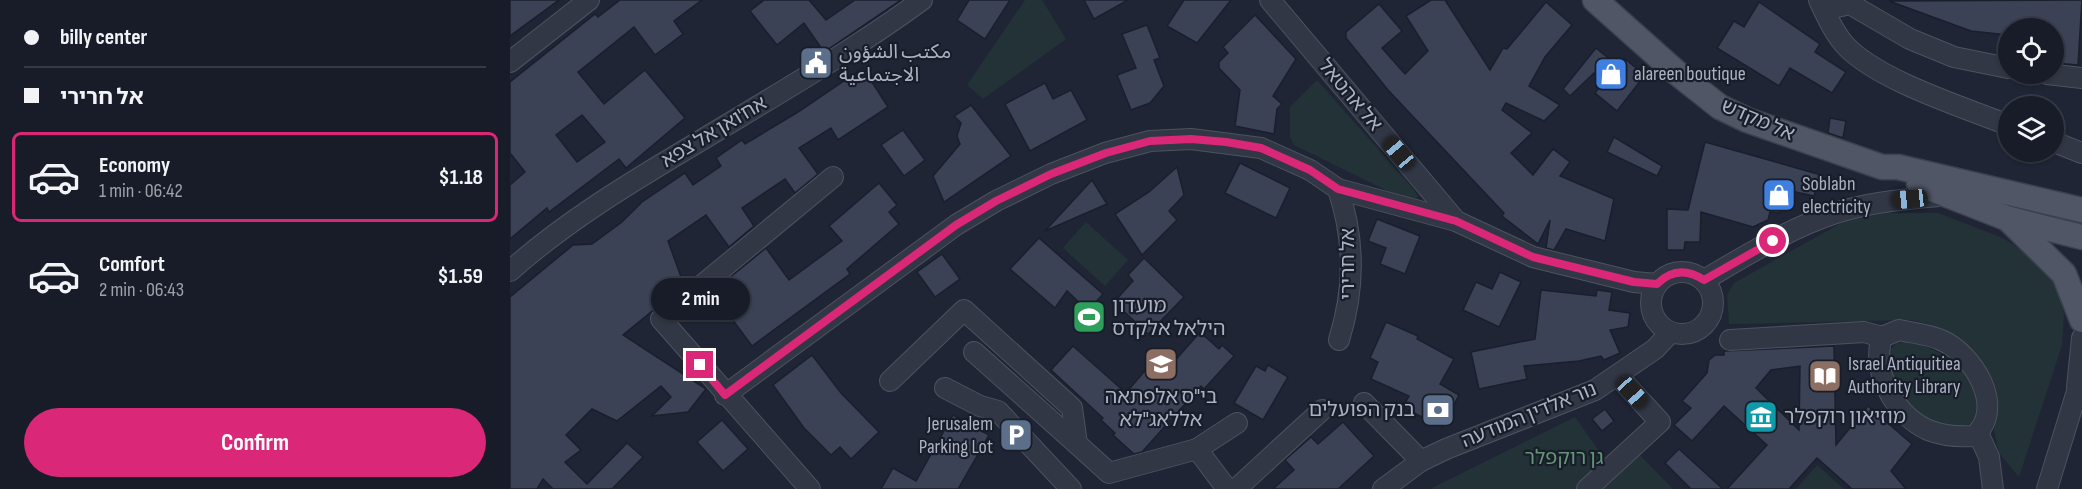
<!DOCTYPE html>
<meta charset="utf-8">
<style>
:root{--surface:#171c28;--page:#242934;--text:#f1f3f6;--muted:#9ea1a8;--line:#363a45;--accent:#db2777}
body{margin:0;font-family:"Sofia Sans Condensed","Noto Sans Arabic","Noto Sans Hebrew",sans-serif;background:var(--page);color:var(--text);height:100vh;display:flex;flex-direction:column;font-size:22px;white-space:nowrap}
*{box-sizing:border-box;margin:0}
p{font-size:20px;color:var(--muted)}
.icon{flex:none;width:33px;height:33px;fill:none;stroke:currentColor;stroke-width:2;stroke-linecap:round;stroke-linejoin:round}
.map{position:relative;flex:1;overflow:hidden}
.panel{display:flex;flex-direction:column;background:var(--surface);width:510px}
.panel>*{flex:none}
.hud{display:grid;align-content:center;height:132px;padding:0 24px;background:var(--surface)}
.buttons{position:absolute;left:1488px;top:18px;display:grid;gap:12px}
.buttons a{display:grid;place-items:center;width:66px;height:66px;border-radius:50%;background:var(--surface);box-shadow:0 2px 4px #0004,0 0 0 2px var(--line);font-size:30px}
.end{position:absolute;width:27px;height:27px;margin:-14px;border:8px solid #db2777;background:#fff;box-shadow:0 0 0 3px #fff}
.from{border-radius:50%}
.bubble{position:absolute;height:42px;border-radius:21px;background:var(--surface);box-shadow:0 2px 4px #0004,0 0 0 2px var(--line);font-size:20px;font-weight:700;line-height:42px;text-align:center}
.car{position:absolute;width:18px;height:36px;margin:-18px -9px;border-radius:8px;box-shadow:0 0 4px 2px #0007;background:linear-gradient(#222 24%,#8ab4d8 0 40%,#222 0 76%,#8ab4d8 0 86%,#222 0)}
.hud b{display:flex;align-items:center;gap:21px;height:57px;font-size:22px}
.hud b+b{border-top:2px solid var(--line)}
.hud i{width:15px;height:15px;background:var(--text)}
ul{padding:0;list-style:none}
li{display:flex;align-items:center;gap:18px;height:90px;margin:0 12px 9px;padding:0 12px;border:3px solid transparent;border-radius:9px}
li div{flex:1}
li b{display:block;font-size:22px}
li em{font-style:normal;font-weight:700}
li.current{border-color:var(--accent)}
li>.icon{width:54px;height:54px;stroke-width:1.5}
.button{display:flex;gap:12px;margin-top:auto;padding:12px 24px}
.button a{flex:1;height:69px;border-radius:36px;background:var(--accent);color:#fff;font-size:24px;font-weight:700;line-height:69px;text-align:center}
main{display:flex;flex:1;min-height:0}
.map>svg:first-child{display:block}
</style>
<main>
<section class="panel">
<div class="hud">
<b><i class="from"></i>billy center</b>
<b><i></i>אל חרירי</b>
</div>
<ul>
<li class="current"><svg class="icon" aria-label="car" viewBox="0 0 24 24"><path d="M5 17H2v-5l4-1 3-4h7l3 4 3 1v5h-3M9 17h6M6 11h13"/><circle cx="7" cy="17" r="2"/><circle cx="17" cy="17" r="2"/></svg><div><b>Economy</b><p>1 min · 06:42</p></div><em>$1.18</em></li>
<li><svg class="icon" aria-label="car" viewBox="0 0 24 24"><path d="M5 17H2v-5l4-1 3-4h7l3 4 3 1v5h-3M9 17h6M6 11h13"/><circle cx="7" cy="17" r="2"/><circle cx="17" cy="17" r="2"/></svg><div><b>Comfort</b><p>2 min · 06:43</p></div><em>$1.59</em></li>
</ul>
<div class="button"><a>Confirm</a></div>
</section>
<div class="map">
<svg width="1572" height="489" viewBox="0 0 1572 489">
<rect width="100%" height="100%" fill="#1f2535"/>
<!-- green -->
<g fill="#223237">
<path d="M515,0H532L556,39L473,99L457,85Z"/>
<path d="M807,80L905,191L908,197L905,199L892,198L784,145L780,137V107Z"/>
<path d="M1377,213H1428L1493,238L1525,259L1546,284L1554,314L1552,345L1509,477L1489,453L1484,430L1485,398L1442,337L1425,326L1401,320L1219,324L1217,295L1224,283L1335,221Z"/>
<path d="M576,222L618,260L595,286L553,248Z"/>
<path d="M1399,341C1433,348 1486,386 1460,424L1436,429C1402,410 1375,395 1379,351L1387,343Z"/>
<path d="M1065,417L1104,472L1127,452L1163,489H920Z"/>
<path d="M1307,465L1334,489H1286Z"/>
</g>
<!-- building -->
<g fill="#3b4256" stroke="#1a1f2c" stroke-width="1.5" fill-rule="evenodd">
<path d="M0,0H49L0,36Z"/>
<path d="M110,0H192L164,21L173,34L145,55L124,27L68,72L94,104L135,70L175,118L116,168L109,159L39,212L37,208L0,239V185L15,172L0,153V82L85,14L88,17ZM72,115L95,142L67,162L46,135Z"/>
<path d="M254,0H299L316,20L345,0H391L314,52L294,23L267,45L240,11Z"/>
<path d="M459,0H500L475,39L447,20Z"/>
<path d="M574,0H618L584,19Z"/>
<path d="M674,0H721L687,43L657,26Z"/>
<path d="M921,0H935L980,70L993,48L997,49L1036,2L1062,25L1035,57L1019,86L1050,105L1034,121L996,103L992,110L1022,133L1001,153L1023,175L1043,149L1060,162L1050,176L1104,199L1095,241L1056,229L1044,250L1036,248L1040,220L1028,244L992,216L994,213L878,90L836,38V32L869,4L892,31L872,48L895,74L918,51L896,16Z"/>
<path d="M1572,0L1568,65L1544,63V28H1498V35L1461,31L1379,1Z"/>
<path d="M1249,2L1310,44L1305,52L1336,72L1322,93L1280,68L1269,86L1207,48L1224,21L1234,27Z"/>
<path d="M745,15L786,59L763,96L772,104L767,109L764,134L725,126L730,90L709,68V62L718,53L713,47Z"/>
<path d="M637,25L650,58L644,60L654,86L640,103L621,110L607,75L626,68L612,34Z"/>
<path d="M1086,48L1109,67L1115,59L1135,75L1107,111L1085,93L1094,81L1084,73L1060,96L1053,89Z"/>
<path d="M353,68L378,107L328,140L321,128L289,148L308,174L285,193L275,179L232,208L244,226L219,247L196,215L158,241L174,285L113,335L196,389L178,412L142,416L161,397L151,386L107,421L82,409L56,435L71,450L55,462L77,484L117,443L133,457L102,489H43L33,479L27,489H0V297L63,245L82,244L112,222L132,202L175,173L183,185L211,166L206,158L232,140L235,144L288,112Z"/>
<path d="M535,83L543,99L561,90L577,120L520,151L495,104Z"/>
<path d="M461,105L501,156L434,202L423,176L450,144L447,136L451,123L444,116Z"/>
<path d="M1320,118L1336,121L1333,138L1318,133Z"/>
<path d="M393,130L415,160L394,176L371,145Z"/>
<path d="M1104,137L1152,166L1147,176L1097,152Z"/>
<path d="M1195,142L1311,175L1304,196L1276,190L1269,213L1260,212L1258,220L1243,227L1191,212L1190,242H1175L1174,250H1157V209L1178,210Z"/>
<path d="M730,163L780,188L766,218L715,193Z"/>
<path d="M667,167L674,195L659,211L667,220L632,255L605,214L639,192Z"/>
<path d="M582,180L597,204L535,231Z"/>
<path d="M369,183L387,205L379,212L389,224L337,269L340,274L242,346L202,292L256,248L279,280L332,241L319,226Z"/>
<path d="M867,219L910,236L895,274L870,264L876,248L858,241Z"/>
<path d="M529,238L593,294L578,311L557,291L545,308L500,269Z"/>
<path d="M432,254L450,279L425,297L407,272Z"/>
<path d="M634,258L674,297L638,334L604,302L623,281L618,275Z"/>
<path d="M990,272L1011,282L989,327L953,310L966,282L982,289Z"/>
<path d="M1031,290L1086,296L1087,290L1102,292L1099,310L1120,313L1118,327L1100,330L1110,353L1094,360L1091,356L1069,361L1014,366L1017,379L969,389L961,352L1025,339Z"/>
<path d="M876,322L908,336L907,339L944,359L930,384L949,395L932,428L893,407L899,396L861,379L868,362L860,358Z"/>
<path d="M690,332L709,349L712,345L724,356L694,389L691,386L632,452L624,454L603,435L605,433L591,420L593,418L541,370L563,346L616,393L638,367L650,378Z"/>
<path d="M1324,346L1326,445L1358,406L1402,444L1381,471L1396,489H1342L1307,458L1279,489H1217L1257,445L1214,406L1182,441L1164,425L1181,408L1172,401L1197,373L1199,360L1205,355H1214V351ZM1290,366L1289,430L1246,388L1261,370Z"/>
<path d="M302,355L331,393L369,432L341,459L330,447L321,455L294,428L263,385Z"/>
<path d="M758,365L778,377L753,420L724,403L746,366L755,371Z"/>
<path d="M1095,409L1104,421L1092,431L1082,419Z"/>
<path d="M443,415L479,435L448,489H371L383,468L406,481Z"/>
<path d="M212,420L238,449L213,471L187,442Z"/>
<path d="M833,422L864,456L828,489H763L784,470L775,460L801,437L808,444Z"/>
<path d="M1169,449L1213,489H1181L1155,463Z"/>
</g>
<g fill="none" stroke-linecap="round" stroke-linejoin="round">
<defs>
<g id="minor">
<path d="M760,0L946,221L1023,257L1124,282L1147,284"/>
<path d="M1309,0C1316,15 1323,31 1334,44C1366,80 1453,107 1498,125"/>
<path d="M1314,10L1340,4L1400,39L1444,57L1498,68"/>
<path d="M0,62L79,0"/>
<path d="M1537,74L1572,78"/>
<path d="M1544,142L1572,153"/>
<path d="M828,189C845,240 845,288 829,340"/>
<path d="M0,271C55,222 118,184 180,147C259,99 338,54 412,0"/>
<circle cx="1172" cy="303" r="31"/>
<path d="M1194,280C1237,255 1281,227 1329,212C1364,201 1401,199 1437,195"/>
<path d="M1389,330C1403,333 1418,334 1431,340C1462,353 1497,407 1464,436C1449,437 1433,436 1418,430C1385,415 1361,372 1372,337Z"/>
<path d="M1220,340L1354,332L1372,337"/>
<path d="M464,352L567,444"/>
<path d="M380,381L454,310L562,408L567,444L599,473L687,449L717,489"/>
<path d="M1567,387L1572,338"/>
<path d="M435,388L470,406L488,411L561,489"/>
<path d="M215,395L446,225L486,201L541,174L595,153L640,141L681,139L751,148L800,170L828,189L946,221"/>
<path d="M854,403L911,461"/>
<path d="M1468,433L1479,457L1483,489"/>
<path d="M687,449L727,423"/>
<path d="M300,489L151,319L323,177"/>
<path d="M726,489L812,410"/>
<path d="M873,489L911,461L936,449L1085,390L1145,349L1160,333"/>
<path d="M1077,489L1150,422L1108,376"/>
<path d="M1537,489L1572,375"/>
</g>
<g id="major">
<path d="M1085,0L1167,73L1210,107L1237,120L1372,167H1388L1572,210"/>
<path d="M1409,184L1496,218L1572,237"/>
<path d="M1500,221L1554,274L1572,320"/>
</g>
</defs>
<!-- minor casing -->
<use href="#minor" stroke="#4d5261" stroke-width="22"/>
<!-- major casing -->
<use href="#major" stroke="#3c414f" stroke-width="27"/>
<!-- minor -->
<use href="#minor" stroke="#323746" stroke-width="20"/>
<!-- major -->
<use href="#major" stroke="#505666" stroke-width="24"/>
</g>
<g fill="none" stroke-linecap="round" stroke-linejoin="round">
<!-- route -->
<path stroke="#db2777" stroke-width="8" d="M190,365L215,395L446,225L486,201L541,174L596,153L640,141L681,139L716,142L751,148L800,170L828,189L946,221L1023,257L1124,282L1147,284C1161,270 1177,269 1194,280L1263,241"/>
</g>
<!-- icons -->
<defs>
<symbol id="civic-square" viewBox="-11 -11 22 22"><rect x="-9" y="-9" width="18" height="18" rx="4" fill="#5c6f8a" stroke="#181d2a"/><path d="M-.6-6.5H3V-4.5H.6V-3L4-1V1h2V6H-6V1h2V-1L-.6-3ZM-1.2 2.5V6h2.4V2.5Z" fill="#fff"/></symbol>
<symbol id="shop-square" viewBox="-11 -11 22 22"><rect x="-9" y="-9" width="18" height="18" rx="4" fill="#3f7fe0" stroke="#181d2a"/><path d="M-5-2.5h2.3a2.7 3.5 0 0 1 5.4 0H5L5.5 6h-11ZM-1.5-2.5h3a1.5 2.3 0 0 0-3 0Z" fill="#fff"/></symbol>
<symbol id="stadium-square" viewBox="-11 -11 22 22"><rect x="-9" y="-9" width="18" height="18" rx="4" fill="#2e9e5b" stroke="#181d2a"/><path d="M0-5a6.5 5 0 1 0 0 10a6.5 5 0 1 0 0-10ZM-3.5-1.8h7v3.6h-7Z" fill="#fff"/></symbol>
<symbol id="school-square" viewBox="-11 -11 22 22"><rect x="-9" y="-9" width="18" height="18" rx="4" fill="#8d6e63" stroke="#181d2a"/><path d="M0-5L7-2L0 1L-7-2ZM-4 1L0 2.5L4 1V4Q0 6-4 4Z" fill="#fff"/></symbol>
<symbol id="library-square" viewBox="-11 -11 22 22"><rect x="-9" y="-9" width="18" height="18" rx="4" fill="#8d6e63" stroke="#181d2a"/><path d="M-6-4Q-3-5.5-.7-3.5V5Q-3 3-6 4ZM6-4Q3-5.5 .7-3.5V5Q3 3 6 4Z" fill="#fff"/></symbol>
<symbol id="bank-square" viewBox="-11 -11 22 22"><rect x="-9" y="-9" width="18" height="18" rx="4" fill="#5c6f8a" stroke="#181d2a"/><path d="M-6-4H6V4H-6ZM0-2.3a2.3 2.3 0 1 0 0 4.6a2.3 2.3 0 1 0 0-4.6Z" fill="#fff"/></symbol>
<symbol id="museum-square" viewBox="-11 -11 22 22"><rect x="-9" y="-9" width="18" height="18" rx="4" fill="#0f9aa8" stroke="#181d2a"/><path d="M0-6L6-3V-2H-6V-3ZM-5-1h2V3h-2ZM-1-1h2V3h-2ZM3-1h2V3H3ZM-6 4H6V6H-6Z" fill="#fff"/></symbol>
<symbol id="parking-square" viewBox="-11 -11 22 22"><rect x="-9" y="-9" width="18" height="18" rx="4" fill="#5c6f8a" stroke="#181d2a"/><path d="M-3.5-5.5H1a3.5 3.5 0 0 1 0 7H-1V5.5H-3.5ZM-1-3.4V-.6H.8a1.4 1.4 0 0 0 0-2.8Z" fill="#fff"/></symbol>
</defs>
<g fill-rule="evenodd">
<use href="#civic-square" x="287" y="44" width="38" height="38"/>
<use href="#shop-square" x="1082" y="55" width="38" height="38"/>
<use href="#shop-square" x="1250" y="176" width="38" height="38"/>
<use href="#stadium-square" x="560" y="298" width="38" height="38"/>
<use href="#school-square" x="632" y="345" width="38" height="38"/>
<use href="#library-square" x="1296" y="357" width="38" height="38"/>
<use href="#bank-square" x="909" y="391" width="38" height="38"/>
<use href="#museum-square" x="1232" y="398" width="38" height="38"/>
<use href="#parking-square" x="487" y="416" width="38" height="38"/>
</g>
<g text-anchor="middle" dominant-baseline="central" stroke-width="4.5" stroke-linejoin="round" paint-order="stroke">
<!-- poi labels -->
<g font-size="20" fill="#acb1c3" stroke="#181d2a" text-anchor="start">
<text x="329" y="52">مكتب الشؤون<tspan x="329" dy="23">الاجتماعية</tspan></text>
<text x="1124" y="74">alareen boutique</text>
<text x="1292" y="184">Soblabn<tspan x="1292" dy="23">electricity</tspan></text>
<text x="602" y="306">מועדון<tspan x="602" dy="23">הילאל אלקדס</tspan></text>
<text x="1338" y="364">Israel Antiquitiea<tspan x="1338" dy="23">Authority Library</tspan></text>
<text x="651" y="397" text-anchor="middle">בי"ס אלפתאה<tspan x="651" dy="23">אללאג''לא</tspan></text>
<text x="905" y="410" text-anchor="end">בנק הפועלים</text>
<text x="1274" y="417">מוזיאון רוקפלר</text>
<text x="483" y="424" text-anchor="end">Jerusalem<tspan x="483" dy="23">Parking Lot</tspan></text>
</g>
<!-- street labels -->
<g font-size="20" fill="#acb1c3" stroke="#181d2a">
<text transform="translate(840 95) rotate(50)">אל אהטאל</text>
<text transform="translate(1248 120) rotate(23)">אל מקדש</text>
<text transform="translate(204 132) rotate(-31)">אח'ואן אל צפא</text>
<text transform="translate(838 264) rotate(-90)">אל חרירי</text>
<text transform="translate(1019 415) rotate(-22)">נור אלדין המודעה</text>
</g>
<!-- park labels -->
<g font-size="20" fill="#649376" stroke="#181d2a">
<text x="1054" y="458">גן רוקפלר</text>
</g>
</g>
</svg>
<div class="buttons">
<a><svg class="icon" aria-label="locate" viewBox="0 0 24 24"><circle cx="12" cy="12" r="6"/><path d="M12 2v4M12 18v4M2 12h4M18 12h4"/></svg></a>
<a><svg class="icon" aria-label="layers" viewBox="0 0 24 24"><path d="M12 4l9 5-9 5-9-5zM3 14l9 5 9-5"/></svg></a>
</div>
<i class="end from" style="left:1263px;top:241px"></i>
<i class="end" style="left:190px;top:365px"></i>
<div class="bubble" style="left:141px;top:278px;width:99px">2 min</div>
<i class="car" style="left:889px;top:153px;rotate:320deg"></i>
<i class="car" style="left:1400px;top:199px;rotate:264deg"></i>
<i class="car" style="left:1122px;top:392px;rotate:138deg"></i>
</div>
</main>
